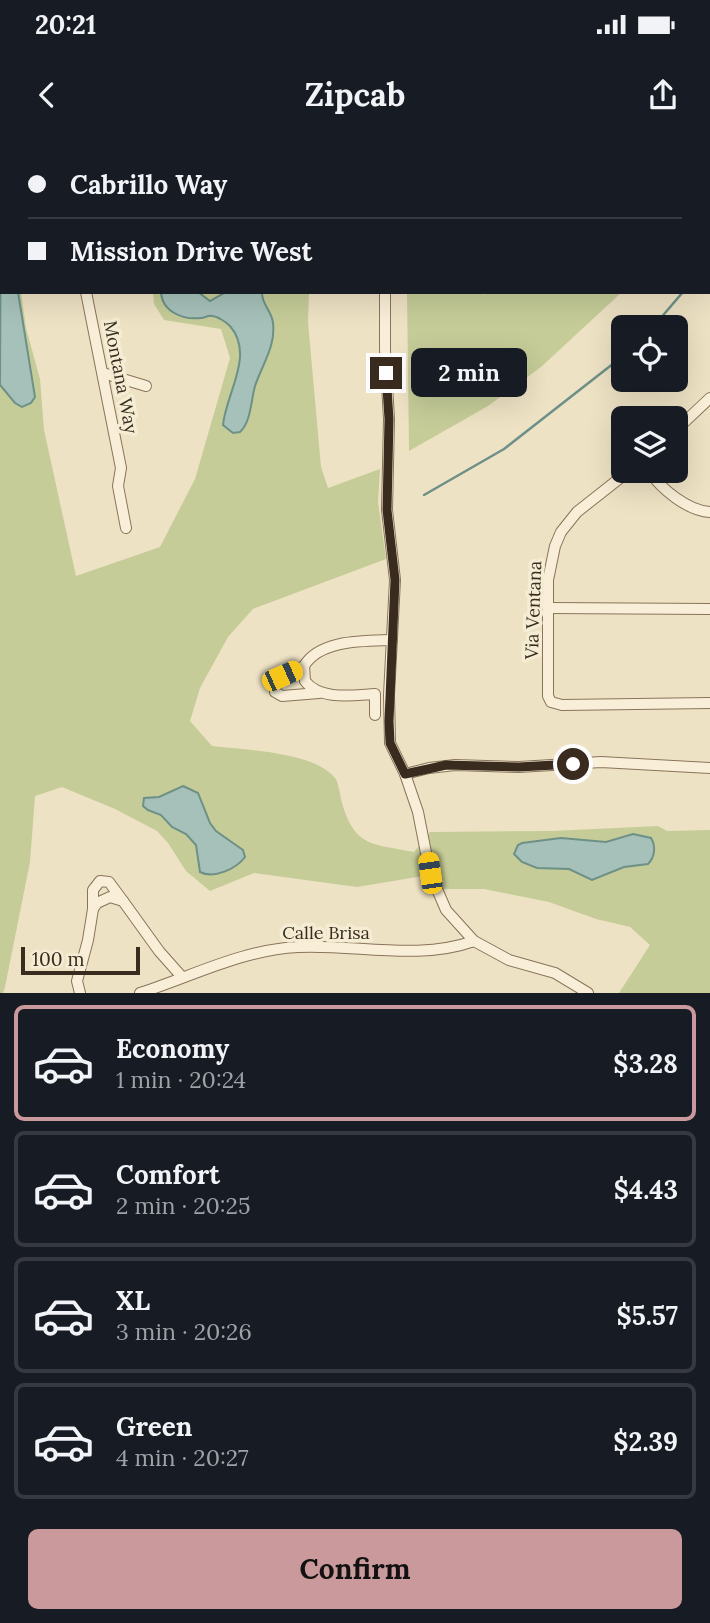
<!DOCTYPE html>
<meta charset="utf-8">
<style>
:root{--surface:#171b24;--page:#20242c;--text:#f1f3f6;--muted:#9ea1a6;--line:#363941;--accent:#c9999b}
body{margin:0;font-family:Lora,serif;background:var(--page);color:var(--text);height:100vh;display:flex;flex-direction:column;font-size:26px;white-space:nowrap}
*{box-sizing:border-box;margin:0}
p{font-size:23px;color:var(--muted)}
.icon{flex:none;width:38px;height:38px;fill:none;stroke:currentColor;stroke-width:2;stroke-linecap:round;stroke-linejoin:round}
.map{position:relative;height:853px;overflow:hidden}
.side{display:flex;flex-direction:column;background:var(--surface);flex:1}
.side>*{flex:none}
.top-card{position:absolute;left:0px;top:0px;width:710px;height:154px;box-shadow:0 7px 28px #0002;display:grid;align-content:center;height:154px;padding:0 28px;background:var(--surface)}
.controls{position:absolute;left:611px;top:175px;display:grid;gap:14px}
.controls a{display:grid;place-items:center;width:77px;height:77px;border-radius:10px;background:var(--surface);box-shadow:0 7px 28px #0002;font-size:35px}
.scale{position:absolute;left:21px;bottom:18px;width:119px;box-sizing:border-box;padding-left:7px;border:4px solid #392c1f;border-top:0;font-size:19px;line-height:24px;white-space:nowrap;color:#392c1f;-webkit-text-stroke:5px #f5ecd4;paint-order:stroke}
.end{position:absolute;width:32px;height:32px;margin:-16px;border:9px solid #392c1f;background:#fff;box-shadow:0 0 0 4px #fff}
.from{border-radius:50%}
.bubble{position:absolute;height:49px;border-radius:10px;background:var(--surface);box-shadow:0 7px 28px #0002;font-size:23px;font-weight:700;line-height:49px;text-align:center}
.car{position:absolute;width:21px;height:42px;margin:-21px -10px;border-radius:9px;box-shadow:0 0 5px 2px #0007;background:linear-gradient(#f5c518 24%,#345 0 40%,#f5c518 0 76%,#345 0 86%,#f5c518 0)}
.top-card b{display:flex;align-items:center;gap:24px;height:66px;font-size:26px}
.top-card b+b{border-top:2px solid var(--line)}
.top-card i{width:18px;height:18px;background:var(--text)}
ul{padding:12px 0 0;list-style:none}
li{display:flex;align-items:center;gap:21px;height:116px;margin:0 14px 10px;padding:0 14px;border:4px solid var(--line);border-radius:10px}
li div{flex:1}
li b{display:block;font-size:26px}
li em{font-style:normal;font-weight:700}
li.current{border-color:var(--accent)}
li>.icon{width:63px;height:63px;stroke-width:1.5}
.primary-button{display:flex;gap:14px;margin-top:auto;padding:14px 28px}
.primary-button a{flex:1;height:80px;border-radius:10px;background:var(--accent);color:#111;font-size:28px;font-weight:700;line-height:80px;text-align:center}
.status{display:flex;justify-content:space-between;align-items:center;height:49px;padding:0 35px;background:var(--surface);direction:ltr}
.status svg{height:19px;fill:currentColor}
header{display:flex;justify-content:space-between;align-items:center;height:91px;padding:0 28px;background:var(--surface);font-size:32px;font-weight:700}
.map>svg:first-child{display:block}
</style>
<div class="status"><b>20:21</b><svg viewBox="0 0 49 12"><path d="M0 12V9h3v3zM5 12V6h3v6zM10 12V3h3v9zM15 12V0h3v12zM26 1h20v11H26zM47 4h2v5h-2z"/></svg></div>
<header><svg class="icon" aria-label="back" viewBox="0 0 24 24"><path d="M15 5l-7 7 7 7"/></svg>Zipcab<svg class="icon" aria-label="share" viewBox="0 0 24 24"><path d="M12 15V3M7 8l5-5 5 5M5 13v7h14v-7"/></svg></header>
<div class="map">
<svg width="710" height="853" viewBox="0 0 710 853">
<rect width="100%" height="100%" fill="#eee2c4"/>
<!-- green -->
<g fill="#c5cc98">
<path d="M0,0H21L2,2V152H21L26,188L40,239L44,290L76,436L160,407L195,339L230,218L221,189L164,180L154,164L153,152H309L308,182L321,327L328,348L380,329L378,362L386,419L253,469L228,497L200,548L190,581L212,606C244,610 313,611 335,638C339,643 340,656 342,663C355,708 374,704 414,712L430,692L552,691L658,686L667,691L710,690V853H619L650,805L630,787L596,779L549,762L484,749H443L423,736L357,747L254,733L210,751L186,731L168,703L157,691L115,669L62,647L35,656L30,722L5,847L3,853H0Z"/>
<path d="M580,0H710V53L709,55V2Z"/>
<path d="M407,152H482L484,155L487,152H622L541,227L488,266L409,311Z"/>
</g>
<!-- water -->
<g fill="#a6c1ba" stroke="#6d9087" stroke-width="2">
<path d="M1,41L2,152H18L35,257L31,263L22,267L15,263L0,245Z"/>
<path d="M161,152H198L210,161L226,152H262C261,164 272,171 273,183C276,206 262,225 255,246C251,260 251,282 240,292L233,293L223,285C226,253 255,215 230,186C226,182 217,176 212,176C208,175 205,178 201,178C183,180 162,172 161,152Z"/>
<path d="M183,646L198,653L210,683L216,691L243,710L245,717C236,729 214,739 200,732L196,705L186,694L172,687L161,675L148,670L143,666L144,658L159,657Z"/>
<path d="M633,694L651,698C656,706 655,717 648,724L624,727L592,740L569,729L537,728L522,722L514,714L518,705L522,703L561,698L606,702Z"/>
</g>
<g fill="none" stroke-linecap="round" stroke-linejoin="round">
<!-- stream -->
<g stroke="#6d9087" stroke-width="2.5">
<path d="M709,119L710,118"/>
<path d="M653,187L683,152"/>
<path d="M424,355L504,309L623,216"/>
</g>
<defs>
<g id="minor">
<path d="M348,0L349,2"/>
<path d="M87,2V0"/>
<path d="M86,152L121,328L118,346L126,388"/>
<path d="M385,152V210L389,279L387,370L395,440L389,555L390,603L405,634L418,672L430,733L446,770L474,801L509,820L555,833L588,853"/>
<path d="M103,233L146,246"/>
<path d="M676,290L710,258"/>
<path d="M629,331L577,372L561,392L555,406L548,440V556L551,562L562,565L710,563"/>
<path d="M649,331C661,349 688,371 710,372"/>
<path d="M548,468L710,469"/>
<path d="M304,526L276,540L275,552L282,556L319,553"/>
<path d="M375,575V554C354,555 320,561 305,541L304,526C320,499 365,501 392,500"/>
<path d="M405,634L429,628L455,625L519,627L601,622L710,628"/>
<path d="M93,769V750L100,741L109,742L123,761"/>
<path d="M80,853L77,841L88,800L93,769L97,763L110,757L123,761L159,811L182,837"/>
<path d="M140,853C193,836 241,810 298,807C356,804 418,821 474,801"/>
</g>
</defs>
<!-- minor casing -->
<use href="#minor" stroke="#89745b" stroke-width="12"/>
<!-- minor -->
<use href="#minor" stroke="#f9efd8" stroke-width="10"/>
</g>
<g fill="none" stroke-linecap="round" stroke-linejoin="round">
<!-- route -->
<path stroke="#392c1f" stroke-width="9" d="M386,233L389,279L387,370L395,440L389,581L390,603L405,634L446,625L519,627L573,624"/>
</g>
<g text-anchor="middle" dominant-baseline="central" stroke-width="7" stroke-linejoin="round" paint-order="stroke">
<!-- street labels -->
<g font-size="18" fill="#392c1f" stroke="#f5ecd4">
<text transform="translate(121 237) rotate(79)">Montana Way</text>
<text transform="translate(533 470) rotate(-88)">Via Ventana</text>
<text x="326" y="792">Calle Brisa</text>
</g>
</g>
</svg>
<div class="controls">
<a><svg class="icon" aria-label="locate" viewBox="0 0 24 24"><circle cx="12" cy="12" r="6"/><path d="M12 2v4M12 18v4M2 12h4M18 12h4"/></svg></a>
<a><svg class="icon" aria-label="layers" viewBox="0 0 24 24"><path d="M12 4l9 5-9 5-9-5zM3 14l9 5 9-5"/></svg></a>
</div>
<div class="scale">100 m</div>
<i class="end from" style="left:573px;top:624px"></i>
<i class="end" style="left:386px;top:233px"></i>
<div class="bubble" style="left:411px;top:208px;width:116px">2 min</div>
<i class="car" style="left:282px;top:536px;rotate:66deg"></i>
<i class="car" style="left:430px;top:733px;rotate:352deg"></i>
<div class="top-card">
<b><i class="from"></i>Cabrillo Way</b>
<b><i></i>Mission Drive West</b>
</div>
</div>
<section class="side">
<ul>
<li class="current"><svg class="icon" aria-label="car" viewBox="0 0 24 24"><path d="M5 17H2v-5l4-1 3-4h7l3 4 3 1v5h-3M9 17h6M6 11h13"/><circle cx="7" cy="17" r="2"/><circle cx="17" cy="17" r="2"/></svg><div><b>Economy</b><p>1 min · 20:24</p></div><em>$3.28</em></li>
<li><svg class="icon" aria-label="car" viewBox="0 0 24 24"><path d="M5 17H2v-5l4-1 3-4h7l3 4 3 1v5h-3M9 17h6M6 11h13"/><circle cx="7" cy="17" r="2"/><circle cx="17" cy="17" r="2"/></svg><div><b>Comfort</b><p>2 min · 20:25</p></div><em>$4.43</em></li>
<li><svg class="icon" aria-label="car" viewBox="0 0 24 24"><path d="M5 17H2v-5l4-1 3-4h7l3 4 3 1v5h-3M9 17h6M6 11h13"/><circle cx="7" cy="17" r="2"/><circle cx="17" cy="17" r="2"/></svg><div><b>XL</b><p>3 min · 20:26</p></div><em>$5.57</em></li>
<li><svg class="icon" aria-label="car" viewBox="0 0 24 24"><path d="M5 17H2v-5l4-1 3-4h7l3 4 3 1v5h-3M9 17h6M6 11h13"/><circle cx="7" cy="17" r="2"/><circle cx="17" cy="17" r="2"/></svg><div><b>Green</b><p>4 min · 20:27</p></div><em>$2.39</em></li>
</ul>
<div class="primary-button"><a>Confirm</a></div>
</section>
